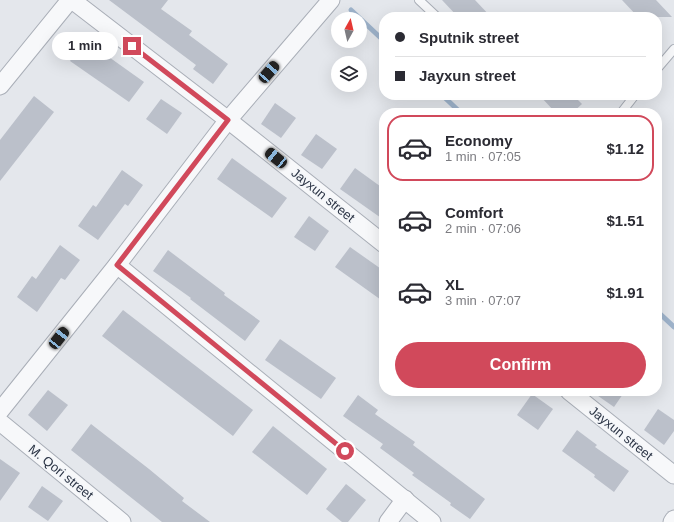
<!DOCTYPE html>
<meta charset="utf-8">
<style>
:root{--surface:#fff;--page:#f7f7f7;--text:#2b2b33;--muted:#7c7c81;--line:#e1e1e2;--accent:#d1495b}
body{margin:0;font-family:Arial,sans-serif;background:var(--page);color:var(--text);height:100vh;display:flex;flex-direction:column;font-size:15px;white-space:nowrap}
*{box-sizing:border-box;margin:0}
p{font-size:13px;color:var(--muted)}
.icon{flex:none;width:22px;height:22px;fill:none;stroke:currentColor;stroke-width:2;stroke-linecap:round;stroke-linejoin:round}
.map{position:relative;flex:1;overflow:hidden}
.drawer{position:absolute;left:379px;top:108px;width:283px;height:288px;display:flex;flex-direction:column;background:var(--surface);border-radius:16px;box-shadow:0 4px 16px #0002}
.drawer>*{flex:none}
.guide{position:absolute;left:379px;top:12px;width:283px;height:88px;border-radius:16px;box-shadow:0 4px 16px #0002;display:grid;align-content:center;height:88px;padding:0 16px;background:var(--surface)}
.needle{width:26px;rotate:8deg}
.controls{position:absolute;left:331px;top:12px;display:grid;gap:8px}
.controls a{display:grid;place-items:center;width:36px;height:36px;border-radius:50%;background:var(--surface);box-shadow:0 4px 16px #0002;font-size:20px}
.end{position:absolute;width:18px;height:18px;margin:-9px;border:5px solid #d1495b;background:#fff;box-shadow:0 0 0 2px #fff}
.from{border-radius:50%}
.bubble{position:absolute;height:28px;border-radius:14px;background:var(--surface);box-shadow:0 4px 16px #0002;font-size:13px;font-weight:800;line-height:28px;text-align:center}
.car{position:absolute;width:12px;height:24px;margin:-12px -6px;border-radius:5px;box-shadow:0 0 3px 1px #0007;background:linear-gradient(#222 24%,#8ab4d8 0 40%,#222 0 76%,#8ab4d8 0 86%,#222 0)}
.guide b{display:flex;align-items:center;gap:14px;height:38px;font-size:15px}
.guide b+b{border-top:1px solid var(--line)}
.guide i{width:10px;height:10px;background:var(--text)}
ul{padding:7px 0 0;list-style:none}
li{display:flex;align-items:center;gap:12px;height:66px;margin:0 8px 6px;padding:0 8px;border:2px solid transparent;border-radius:16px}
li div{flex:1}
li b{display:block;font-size:15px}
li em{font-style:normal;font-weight:800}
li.current{border-color:var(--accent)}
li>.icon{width:36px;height:36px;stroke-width:1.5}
.action{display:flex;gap:8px;margin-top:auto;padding:8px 16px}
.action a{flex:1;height:46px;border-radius:24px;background:var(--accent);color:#fff;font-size:16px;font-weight:800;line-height:46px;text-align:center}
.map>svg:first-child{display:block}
</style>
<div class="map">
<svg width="674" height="522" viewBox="0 0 674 522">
<rect width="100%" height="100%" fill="#e4e7ec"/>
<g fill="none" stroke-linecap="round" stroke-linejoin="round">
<!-- stream -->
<g stroke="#9fb4cc" stroke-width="5">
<path d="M351,10L384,41"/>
<path d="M442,95L461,113"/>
<path d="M657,311L674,327"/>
</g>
</g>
<!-- building -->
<g fill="#bbc0ca">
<path d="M109,0H168L161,9L192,31L189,35L228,64L213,84L193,69L196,65Z"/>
<path d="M442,0H475L491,17H458Z"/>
<path d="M622,0H656L672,17H638Z"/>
<path d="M85,40L144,82L129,102L70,61Z"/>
<path d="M539,95H573L582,104L572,113H556Z"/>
<path d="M34,96L54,112L0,181V140Z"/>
<path d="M161,99L182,113L167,134L146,119Z"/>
<path d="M275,103L296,118L281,138L261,124Z"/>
<path d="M316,134L337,149L322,169L301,155Z"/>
<path d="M232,158L287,198L272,218L217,179Z"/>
<path d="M355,168L384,189V220L340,189Z"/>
<path d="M122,170L143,185L128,206L125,204L98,240L78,226L93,205L96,207Z"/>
<path d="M309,216L329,231L315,251L294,237Z"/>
<path d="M60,245L80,260L65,280L61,278L37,312L17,297L32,276L36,279Z"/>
<path d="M350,247L384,271V302L335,267Z"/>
<path d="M168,250L225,293L224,295L260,321L245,341L190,299L191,298L153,271Z"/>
<path d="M123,310L253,410L233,436L102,336Z"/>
<path d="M280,339L336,378L321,399L265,360Z"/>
<path d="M48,390L68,405L47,431L28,415Z"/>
<path d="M591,391H625L614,407Z"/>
<path d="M532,394L553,409L538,430L517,415Z"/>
<path d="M358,395L378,410L375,414L415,442L413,445L485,499L470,519L450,505L451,503L412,475L414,473L380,448L383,444L343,416Z"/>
<path d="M658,409L674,420V431L664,445L644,430Z"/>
<path d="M91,424L149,469L184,498L182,501L210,522H162L71,450Z"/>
<path d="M273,426L327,469L307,495L252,452Z"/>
<path d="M577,430L597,445L595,447L629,471L614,492L594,477L595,475L562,451Z"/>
<path d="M0,459L20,473L0,501Z"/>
<path d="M346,484L366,500L348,522H342L326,509Z"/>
<path d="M42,486L63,501L48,521L28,507Z"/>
</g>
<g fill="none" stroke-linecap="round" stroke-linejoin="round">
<defs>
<g id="lane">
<path d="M419,0L437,17"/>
<path d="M657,69L674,49"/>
<path d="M621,113L635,95"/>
</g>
<g id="street">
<path d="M72,0L228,120L384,244"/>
<path d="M0,86L70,0"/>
<path d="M117,265L432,522"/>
<path d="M569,391L674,475"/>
<path d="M0,411L117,265L228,120L331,0"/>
<path d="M0,422L122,522"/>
<path d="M388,522L405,499"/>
<path d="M672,522L674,519"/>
</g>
</defs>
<!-- lane casing -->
<use href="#lane" stroke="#a9aeb7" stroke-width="10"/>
<!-- street casing -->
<use href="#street" stroke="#a9aeb7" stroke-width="19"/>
<!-- lane -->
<use href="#lane" stroke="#f7f8fa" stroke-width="8"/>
<!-- street -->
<use href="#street" stroke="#f7f8fa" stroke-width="17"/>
</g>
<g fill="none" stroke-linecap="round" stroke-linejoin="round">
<!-- route -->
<path stroke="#d1495b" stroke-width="5" d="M132,46L228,120L117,265L345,451"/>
</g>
<g text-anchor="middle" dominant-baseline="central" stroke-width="3" stroke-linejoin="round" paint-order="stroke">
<!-- street labels -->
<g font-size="13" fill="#2b3445" stroke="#f4f6f9">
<text transform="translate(323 195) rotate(39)">Jayxun street</text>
<text transform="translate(621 433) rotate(39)">Jayxun street</text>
<text transform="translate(61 472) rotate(39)">M. Qori street</text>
</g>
</g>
</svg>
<div class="controls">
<a><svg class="needle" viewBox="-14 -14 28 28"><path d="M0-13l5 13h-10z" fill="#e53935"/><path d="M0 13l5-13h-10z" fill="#7c7c81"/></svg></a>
<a><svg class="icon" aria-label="layers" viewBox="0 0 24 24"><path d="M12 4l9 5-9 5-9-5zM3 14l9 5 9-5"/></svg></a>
</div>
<i class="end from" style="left:345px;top:451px"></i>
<i class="end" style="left:132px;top:46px"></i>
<div class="bubble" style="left:52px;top:32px;width:66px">1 min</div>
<i class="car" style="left:269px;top:72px;rotate:41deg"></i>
<i class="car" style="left:276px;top:158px;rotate:309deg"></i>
<i class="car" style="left:59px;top:338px;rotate:38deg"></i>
<div class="guide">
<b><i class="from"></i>Sputnik street</b>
<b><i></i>Jayxun street</b>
</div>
<section class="drawer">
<ul>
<li class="current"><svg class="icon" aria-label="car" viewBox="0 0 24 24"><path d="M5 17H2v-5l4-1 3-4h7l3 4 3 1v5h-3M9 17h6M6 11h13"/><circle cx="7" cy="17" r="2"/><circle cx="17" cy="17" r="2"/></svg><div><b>Economy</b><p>1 min · 07:05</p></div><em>$1.12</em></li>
<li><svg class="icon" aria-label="car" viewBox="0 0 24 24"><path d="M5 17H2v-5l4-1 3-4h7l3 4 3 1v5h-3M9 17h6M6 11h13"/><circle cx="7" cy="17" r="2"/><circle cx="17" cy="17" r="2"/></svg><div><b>Comfort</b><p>2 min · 07:06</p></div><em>$1.51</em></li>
<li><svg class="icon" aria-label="car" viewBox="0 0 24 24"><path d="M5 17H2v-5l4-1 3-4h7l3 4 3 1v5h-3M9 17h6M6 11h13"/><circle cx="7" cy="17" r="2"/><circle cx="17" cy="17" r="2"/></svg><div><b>XL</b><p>3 min · 07:07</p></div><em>$1.91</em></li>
</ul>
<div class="action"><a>Confirm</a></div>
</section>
</div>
